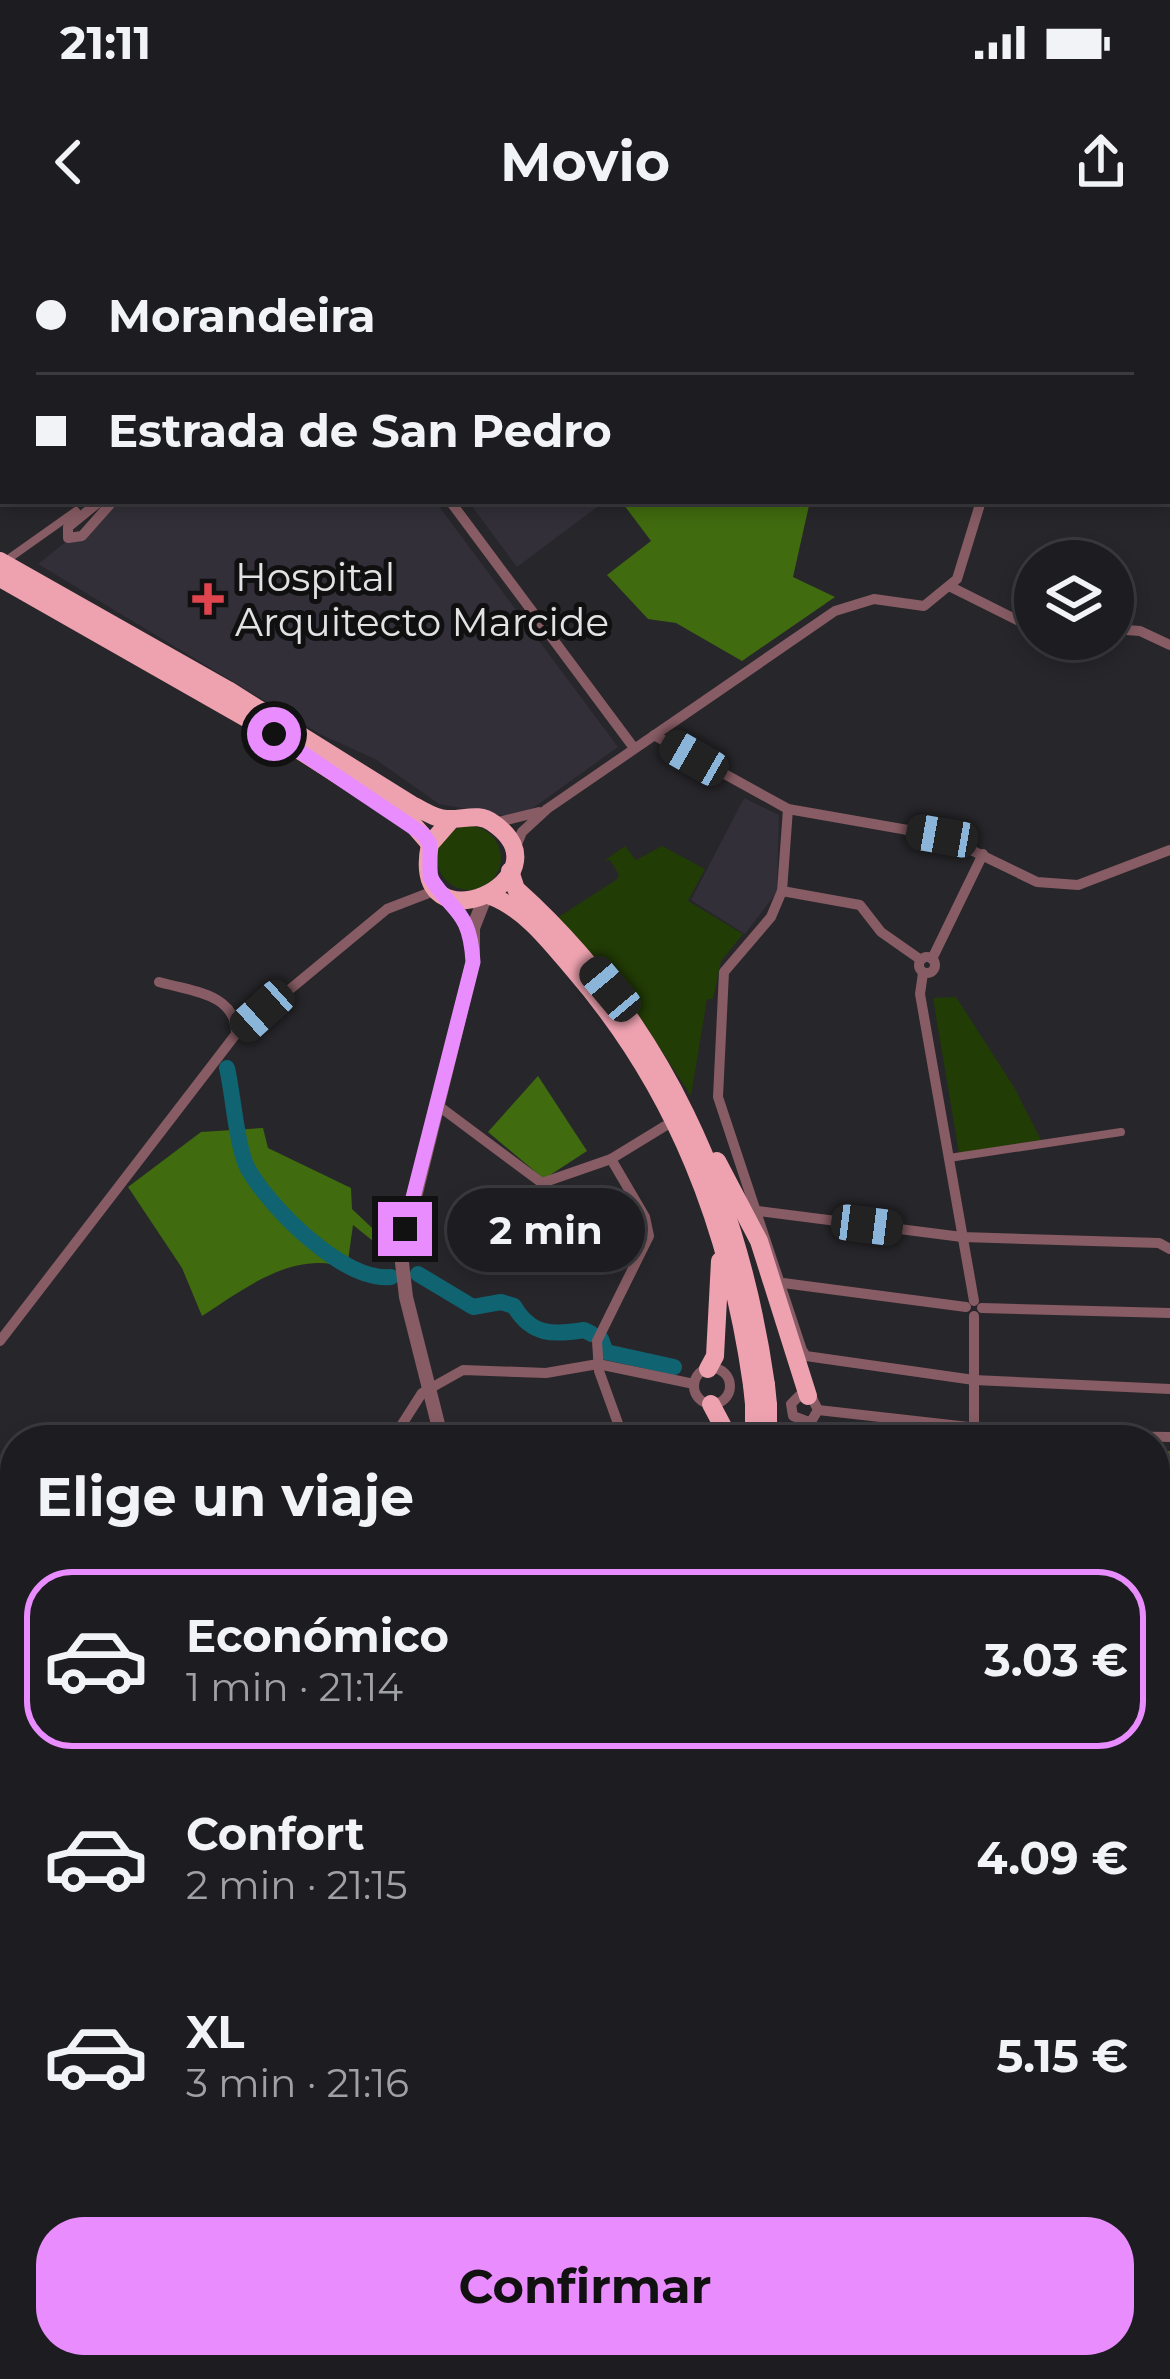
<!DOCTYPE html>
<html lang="es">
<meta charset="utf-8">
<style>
:root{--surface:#1d1c20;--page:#2a292d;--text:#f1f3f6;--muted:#a0a1a5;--line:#3b3a3e;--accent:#e98dfe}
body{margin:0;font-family:Montserrat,sans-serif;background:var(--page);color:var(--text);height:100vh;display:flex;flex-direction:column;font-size:45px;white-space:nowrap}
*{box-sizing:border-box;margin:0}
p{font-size:39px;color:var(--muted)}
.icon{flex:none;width:66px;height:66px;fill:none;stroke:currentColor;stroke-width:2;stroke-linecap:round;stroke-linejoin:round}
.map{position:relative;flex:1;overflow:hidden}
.side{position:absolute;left:0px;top:1185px;width:1170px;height:954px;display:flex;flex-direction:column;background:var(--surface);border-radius:48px 48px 0 0;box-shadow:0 6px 18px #0003,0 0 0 3px var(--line)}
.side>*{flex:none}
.top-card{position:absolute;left:0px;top:0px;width:1170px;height:264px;box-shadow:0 6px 18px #0003,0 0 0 3px var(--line);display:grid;align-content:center;height:264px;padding:0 36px;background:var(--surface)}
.controls{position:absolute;left:1014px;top:300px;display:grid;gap:24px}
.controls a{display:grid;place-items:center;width:120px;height:120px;border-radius:50%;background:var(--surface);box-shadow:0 6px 18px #0003,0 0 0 3px var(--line);font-size:60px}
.end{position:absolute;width:54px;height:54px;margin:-27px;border:15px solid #e98dfe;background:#111;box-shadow:0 0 0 6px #111}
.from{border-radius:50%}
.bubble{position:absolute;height:84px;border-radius:42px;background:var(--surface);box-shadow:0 6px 18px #0003,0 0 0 3px var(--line);font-size:39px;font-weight:700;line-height:84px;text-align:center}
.car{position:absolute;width:36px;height:72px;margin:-36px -18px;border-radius:15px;box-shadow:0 0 9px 3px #0007;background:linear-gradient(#222 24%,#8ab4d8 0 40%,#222 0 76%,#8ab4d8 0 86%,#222 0)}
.top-card b{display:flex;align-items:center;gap:42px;height:114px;font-size:45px}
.top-card b+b{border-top:3px solid var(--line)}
.top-card i{width:30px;height:30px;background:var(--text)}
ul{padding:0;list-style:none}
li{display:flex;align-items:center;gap:36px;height:180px;margin:0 24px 18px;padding:0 12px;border:6px solid transparent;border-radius:48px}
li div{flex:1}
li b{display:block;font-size:45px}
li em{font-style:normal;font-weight:700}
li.active{border-color:var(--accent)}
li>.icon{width:108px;height:108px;stroke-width:1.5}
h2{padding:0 36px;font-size:54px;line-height:144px}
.action{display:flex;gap:24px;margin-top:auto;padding:24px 36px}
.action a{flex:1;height:138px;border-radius:48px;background:var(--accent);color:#111;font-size:48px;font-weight:700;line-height:138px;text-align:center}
.status{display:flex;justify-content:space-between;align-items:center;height:84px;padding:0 60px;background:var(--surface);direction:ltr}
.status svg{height:33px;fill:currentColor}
header{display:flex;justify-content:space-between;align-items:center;height:156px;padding:0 36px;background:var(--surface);font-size:54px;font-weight:700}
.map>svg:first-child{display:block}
</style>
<div class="status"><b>21:11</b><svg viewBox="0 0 49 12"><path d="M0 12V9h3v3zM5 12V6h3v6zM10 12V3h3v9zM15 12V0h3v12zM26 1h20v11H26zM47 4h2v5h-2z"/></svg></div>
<header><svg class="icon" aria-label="back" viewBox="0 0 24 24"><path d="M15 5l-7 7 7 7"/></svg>Movio<svg class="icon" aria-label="share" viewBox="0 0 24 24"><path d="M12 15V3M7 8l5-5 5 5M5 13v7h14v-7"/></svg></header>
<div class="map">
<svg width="1170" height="2139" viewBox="0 0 1170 2139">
<rect width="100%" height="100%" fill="#27262a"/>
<!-- built -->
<g fill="#322f38">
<path d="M117,261H435L618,507L533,568L510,577L439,564L375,519L320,494L38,324Z"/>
<path d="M468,261H605L517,327Z"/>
<path d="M744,558L779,575L777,652L745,694L691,660Z"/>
</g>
<!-- green -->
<g fill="#223c05">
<circle cx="469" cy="618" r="32"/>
<path d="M625,606L636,620L662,606L705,629L688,661L743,694L721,721L713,759H707L691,856L632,765L557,678L616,640L619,635L610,620L604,621Z"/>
<path d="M956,757L1014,847L1041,900L959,913L933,758Z"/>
<path d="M454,2124H635L634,2139H452Z"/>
</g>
<!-- forest -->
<g fill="#406b0f">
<path d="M621,261H810L793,337L835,357L742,421L676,383L648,379L607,335L651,301Z"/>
<path d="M538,836L587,911L544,939L488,892Z"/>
<path d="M263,888L268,908L351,948L352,969L388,1003L383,1009L353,985L347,1028C294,1009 244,1049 202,1076L182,1028L128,947L201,892Z"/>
<path d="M1155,1211H1170V1420L1163,1417L1155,1396Z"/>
<path d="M834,2124H928L934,2133L911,2139L827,2137Z"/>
</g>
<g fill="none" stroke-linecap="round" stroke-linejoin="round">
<!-- river -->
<g stroke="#106371" stroke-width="16">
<path d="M227,828C233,853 237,910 248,929C271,969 344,1042 391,1037"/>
<path d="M418,1034L473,1067L501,1062L514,1066C531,1096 554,1095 584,1090L592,1094"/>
<path d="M601,1099L606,1112L674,1127"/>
<path d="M1155,1457L1170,1482"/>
</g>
<!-- pedestrian -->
<g stroke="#875c64" stroke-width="8">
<path d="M11,317L76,271"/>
<path d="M949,918L1121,892"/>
</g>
<!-- minor -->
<g stroke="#875c64" stroke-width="10">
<path d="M1134,0L1138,3"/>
<path d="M423,3L427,0"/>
<path d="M1116,3L1118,0"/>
<path d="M1167,56L1170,59"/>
<path d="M0,168L3,171"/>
<path d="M0,235L3,233"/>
<path d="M100,261L68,287V298L82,296L113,261"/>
<path d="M450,261L634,508"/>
<path d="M951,347L1035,389"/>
<path d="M1113,389L1140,391L1170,405"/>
<path d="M1059,399H1082"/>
<path d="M654,495L788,569L942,596L1037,642L1078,645L1170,610"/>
<path d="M788,569L782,651L771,677L724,732L718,857L802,1110L806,1116L974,1140L1170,1149"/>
<path d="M494,583L539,572"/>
<path d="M515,609L522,592L547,569L835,371L874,359L924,366L957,339L981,261"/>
<path d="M782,651L860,665L881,692L921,720"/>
<circle cx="927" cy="725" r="8"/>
<path d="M932,719L983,614"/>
<path d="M923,733L920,754L974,1061"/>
<path d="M159,742C190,751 237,753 236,794"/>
<path d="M436,864L542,943L611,919L645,977L649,996L597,1101L599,1131L624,1200"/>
<path d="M611,919L665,886"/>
<path d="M758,971L962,997L1159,1003L1170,1009"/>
<path d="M783,1043L966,1067"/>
<path d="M982,1068L1170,1073"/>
<path d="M0,1101L236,794L387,669L439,649"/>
<circle cx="712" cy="1146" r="18"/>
<path d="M818,1170L1040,1195L1170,1197"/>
<path d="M974,1190V1076"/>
<path d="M392,1200L422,1153L463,1130L546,1133L598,1124L694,1144"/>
<path d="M800,1200L818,1170L812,1158L799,1156L791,1164L793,1176L809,1182"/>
<path d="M0,1318L15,1311"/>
<path d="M0,1501L2,1578"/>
<path d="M0,1611L5,1610"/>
<path d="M1155,1633L1170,1651"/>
<path d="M1155,1716L1170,1708"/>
<path d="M1155,1804L1167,1807L1155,1918"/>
<path d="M0,1826H15"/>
<path d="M1155,2029L1170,2024"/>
<path d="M0,2068H15"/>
<path d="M1059,2124L1086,2139"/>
<path d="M711,2139L713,2124"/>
<path d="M1027,2139L1037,2124"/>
</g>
<!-- tertiary -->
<g stroke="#875c64" stroke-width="14">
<path d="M451,657L472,697"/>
<path d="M442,1200L406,1057L401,1014L473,722V688L484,660"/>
<path d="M440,2139L442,2124"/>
</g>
<!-- trunk -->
<g stroke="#eea2b0" stroke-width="18">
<path d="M0,321L228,450L412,565C423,570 435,579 447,579C464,580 478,572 493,583C574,639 407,714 430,604L451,580"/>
<path d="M0,338L274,494L410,581L430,604"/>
<path d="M510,631L516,649C662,780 739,953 766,1145"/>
<path d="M491,656C525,669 550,702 573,729C677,849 730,989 752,1145"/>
<path d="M717,921L759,1001L808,1156"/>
<path d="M708,1129L715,1116L720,1021"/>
<path d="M711,1164L730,1200"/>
<path d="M754,1164V1200"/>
<path d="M768,1165V1200"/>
<path d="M650,2139V2124"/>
<path d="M663,2139L664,2124"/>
</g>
<!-- motorway -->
<g stroke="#f4b4bf" stroke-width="21">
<path d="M1155,1756L1170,1747"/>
<path d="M1155,1782L1170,1770"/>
<path d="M351,2139L376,2124"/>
<path d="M382,2139L407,2124"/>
</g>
<!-- trunk-bridge -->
<g stroke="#eea2b0" stroke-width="18">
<path d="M752,1145L754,1164"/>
<path d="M766,1145L768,1165"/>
</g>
</g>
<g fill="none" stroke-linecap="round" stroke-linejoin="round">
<!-- route -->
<path stroke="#e98dfe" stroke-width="15" d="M274,494L423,594L430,604V637C453,674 470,669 473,722L405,989"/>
</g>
<!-- markers -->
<path fill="#e0444e" stroke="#101011" stroke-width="4.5" d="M202 341h12v12h12v12h-12v12h-12v-12h-12v-12h12z"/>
<g text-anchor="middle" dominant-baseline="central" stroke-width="10" stroke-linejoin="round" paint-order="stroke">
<!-- poi labels -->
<g font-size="39" fill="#e2e1e3" stroke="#101011" text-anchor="start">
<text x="235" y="337">Hospital<tspan x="235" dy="45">Arquitecto Marcide</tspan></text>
</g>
</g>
</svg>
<div class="controls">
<a><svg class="icon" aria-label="layers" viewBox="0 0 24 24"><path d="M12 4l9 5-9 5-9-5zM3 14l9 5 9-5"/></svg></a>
</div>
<i class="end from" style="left:274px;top:494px"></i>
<i class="end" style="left:405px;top:989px"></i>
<div class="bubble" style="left:447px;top:948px;width:198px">2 min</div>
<i class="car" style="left:694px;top:518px;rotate:300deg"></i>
<i class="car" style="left:942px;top:596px;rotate:280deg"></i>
<i class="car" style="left:610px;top:749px;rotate:320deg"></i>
<i class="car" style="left:262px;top:771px;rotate:228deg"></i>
<i class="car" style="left:867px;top:985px;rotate:97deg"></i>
<div class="top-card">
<b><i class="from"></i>Morandeira</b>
<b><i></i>Estrada de San Pedro</b>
</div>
<section class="side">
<h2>Elige un viaje</h2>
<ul>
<li class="active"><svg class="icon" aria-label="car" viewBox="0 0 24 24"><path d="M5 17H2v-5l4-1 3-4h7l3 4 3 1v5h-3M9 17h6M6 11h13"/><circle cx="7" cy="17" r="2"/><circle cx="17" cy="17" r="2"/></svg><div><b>Económico</b><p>1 min · 21:14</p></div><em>3.03 €</em></li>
<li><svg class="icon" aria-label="car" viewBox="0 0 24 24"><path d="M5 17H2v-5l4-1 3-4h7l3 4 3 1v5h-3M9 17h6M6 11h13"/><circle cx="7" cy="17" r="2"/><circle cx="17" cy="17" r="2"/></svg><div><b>Confort</b><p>2 min · 21:15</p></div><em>4.09 €</em></li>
<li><svg class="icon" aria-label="car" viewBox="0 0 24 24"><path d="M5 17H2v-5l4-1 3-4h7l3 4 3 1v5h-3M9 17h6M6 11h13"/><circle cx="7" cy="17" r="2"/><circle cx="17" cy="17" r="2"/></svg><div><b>XL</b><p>3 min · 21:16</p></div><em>5.15 €</em></li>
</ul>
<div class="action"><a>Confirmar</a></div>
</section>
</div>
